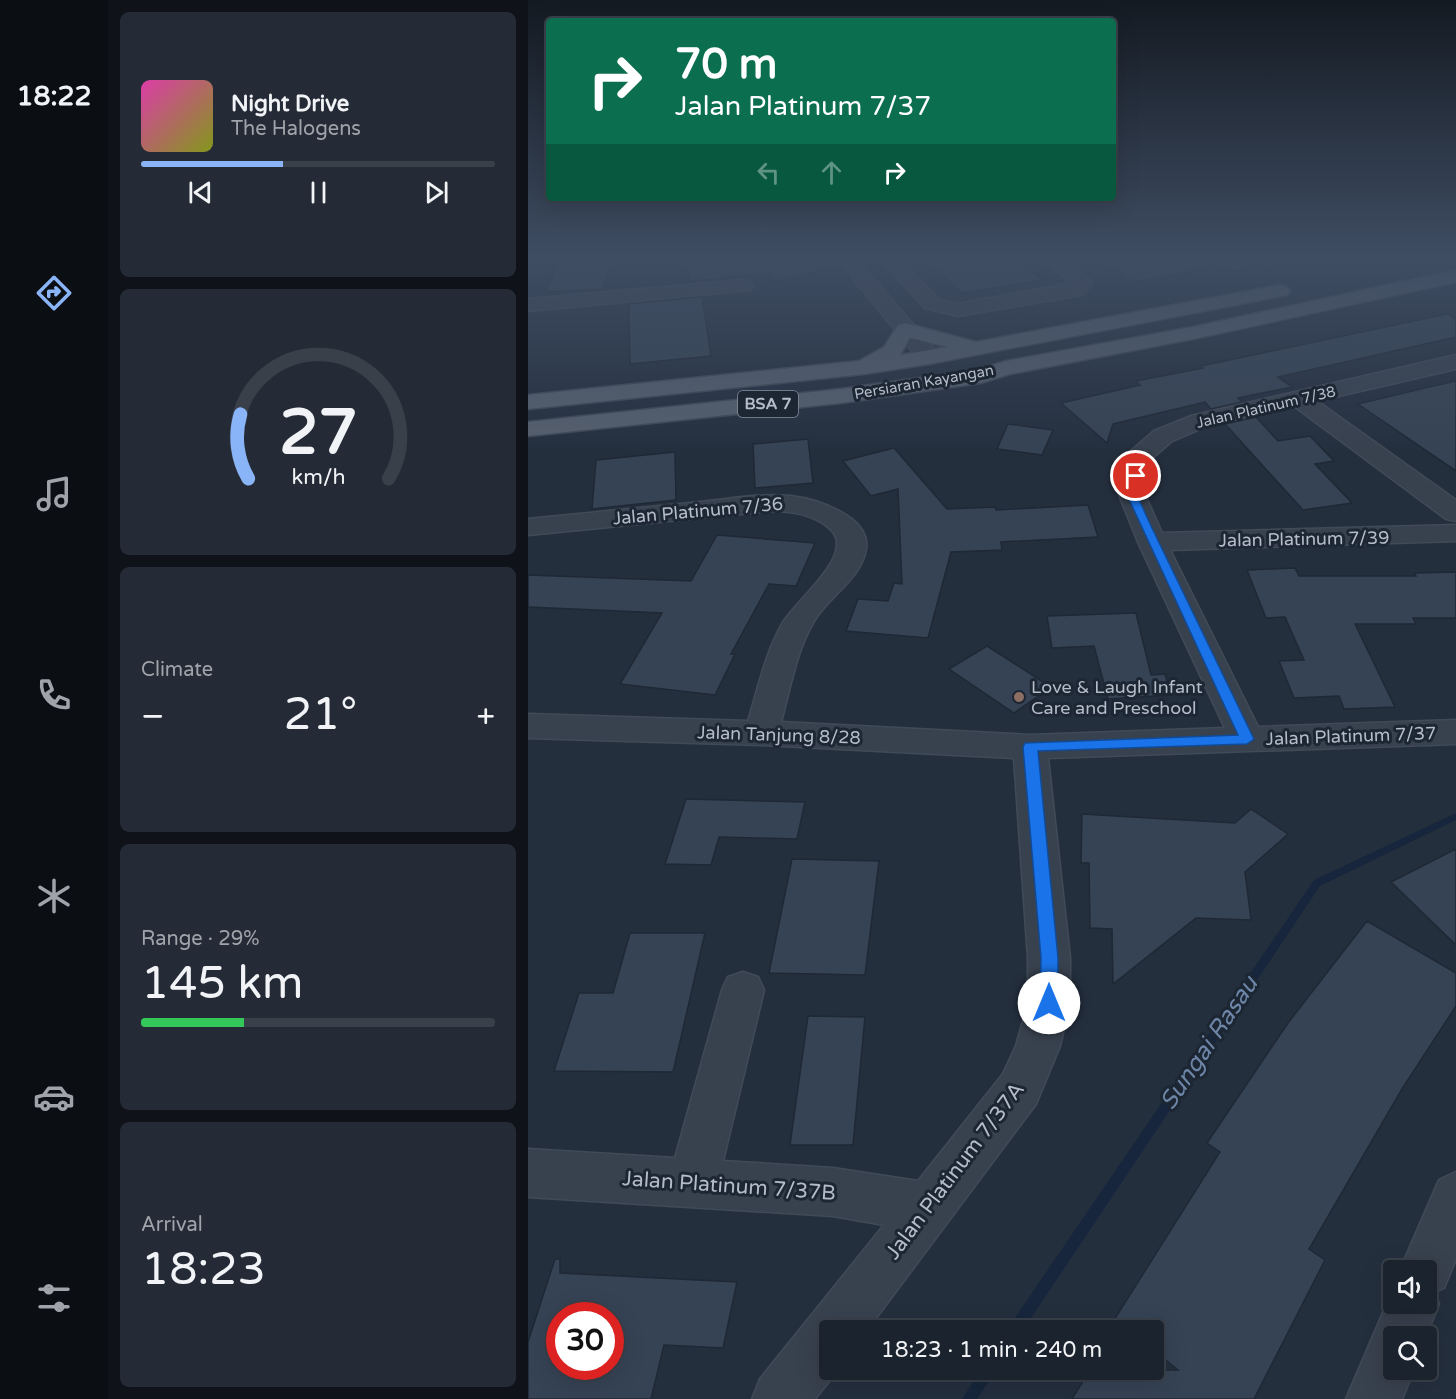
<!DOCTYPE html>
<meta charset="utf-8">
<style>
:root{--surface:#1b232e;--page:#242b36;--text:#f1f3f6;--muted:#a0a4aa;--line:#39404a;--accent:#8ab4f8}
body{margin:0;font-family:"Varela Round",sans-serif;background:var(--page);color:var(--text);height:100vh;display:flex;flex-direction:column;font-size:22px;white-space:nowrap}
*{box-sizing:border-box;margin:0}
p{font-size:20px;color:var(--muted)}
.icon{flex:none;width:33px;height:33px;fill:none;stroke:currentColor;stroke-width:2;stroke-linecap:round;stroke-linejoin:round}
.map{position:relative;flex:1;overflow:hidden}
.sheet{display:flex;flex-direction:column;gap:12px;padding:12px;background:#0f1319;width:420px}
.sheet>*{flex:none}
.banner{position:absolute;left:18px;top:18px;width:570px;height:183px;border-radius:6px;box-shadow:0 6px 24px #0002,0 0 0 2px var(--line);background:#0b6e4f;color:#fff;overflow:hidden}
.controls{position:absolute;left:855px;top:1260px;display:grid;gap:12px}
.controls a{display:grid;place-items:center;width:54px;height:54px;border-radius:6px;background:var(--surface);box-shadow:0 6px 24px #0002,0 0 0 2px var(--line);font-size:30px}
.speed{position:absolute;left:18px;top:1302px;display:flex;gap:12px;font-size:30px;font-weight:700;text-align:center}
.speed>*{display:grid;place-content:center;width:78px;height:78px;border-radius:50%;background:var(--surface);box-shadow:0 6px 24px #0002,0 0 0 2px var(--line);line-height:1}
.speed .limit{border:9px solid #d22;background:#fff;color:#111}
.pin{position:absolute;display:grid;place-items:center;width:51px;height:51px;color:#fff;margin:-26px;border:3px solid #fff;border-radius:50%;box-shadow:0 2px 6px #0007}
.me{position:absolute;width:66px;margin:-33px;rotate:0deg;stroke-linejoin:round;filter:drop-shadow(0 0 4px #0008)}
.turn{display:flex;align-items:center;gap:21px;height:126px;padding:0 30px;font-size:27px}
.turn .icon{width:78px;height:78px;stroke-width:2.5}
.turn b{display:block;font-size:42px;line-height:51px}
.lanes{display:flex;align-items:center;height:57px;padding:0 30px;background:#0003;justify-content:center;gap:30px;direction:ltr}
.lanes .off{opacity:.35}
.big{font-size:45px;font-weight:600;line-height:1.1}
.sheet .tile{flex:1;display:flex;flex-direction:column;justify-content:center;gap:9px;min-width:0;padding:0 21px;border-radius:9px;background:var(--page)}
.sheet .dial{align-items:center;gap:0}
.dial svg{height:156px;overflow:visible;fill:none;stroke:var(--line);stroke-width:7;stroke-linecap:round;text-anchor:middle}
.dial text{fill:var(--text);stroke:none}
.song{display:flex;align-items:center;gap:18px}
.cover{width:72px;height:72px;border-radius:9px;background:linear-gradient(135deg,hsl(320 70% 55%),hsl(70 70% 35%))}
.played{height:6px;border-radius:3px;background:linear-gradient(90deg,var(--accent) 40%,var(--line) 40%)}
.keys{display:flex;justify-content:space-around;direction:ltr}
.heat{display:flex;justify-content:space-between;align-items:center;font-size:33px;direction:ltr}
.charge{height:9px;border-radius:4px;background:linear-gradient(90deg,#34c759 29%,var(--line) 0)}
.trip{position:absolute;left:291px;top:1320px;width:345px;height:60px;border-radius:6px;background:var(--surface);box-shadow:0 6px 24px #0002,0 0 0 2px var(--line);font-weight:600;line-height:60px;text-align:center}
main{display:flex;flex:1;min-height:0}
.tab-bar{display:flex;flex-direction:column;width:108px;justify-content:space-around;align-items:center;background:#0b0e12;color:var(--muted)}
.tab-bar .icon{width:42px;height:42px}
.tab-bar .current{color:var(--accent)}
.tab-bar b{font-size:27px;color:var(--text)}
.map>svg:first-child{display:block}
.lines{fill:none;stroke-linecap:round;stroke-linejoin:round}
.stream{fill:#17263c;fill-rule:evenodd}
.building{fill:#364354;stroke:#1f2835;stroke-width:1.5;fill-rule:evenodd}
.minor-casing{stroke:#414a57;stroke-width:3}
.major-casing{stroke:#414a57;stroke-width:3}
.minor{fill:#38414e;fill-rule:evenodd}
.major{fill:#56606e;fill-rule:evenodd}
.route{fill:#1a73e8;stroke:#114b97;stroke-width:1.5}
.education-dot{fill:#8d6e63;stroke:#1d2633;stroke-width:2}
.labels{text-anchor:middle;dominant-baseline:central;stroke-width:6;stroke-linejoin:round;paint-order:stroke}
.far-street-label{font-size:15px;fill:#b4bcc9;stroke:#1d2633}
.shield{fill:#1d2633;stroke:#878f9c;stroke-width:1.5}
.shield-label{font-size:16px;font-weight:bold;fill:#b4bcc9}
.street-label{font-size:18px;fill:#b4bcc9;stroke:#1d2633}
.poi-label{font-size:18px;fill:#b4bcc9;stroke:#1d2633;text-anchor:start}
.near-street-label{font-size:21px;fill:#b4bcc9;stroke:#1d2633}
.near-water-label{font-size:24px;font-style:italic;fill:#6d86a8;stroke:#1d2633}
</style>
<main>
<nav class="tab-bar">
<b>18:22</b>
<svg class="icon current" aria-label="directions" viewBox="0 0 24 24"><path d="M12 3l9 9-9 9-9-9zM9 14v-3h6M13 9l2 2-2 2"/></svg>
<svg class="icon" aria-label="music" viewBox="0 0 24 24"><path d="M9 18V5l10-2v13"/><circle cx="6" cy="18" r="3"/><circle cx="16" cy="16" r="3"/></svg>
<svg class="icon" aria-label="phone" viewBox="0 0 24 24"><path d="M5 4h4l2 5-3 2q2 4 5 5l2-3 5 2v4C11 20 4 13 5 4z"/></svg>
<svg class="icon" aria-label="climate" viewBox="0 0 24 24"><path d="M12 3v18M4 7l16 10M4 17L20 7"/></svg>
<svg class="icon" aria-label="car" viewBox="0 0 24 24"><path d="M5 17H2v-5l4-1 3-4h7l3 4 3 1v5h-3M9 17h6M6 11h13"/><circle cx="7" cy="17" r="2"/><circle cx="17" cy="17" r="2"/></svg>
<svg class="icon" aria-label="filters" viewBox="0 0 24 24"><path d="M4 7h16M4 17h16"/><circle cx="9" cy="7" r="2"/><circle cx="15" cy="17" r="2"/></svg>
</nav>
<section class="sheet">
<div class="tile">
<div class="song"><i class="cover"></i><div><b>Night Drive</b><p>The Halogens</p></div></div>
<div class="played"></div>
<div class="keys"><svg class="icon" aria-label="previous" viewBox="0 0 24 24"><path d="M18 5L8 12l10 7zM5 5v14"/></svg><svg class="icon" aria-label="pause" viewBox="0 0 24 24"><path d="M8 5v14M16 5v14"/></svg><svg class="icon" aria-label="next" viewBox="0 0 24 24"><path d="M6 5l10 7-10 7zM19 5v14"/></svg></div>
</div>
<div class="tile dial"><svg viewBox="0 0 100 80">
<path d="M14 69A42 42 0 1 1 86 69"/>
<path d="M14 69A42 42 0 0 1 10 36" stroke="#8ab4f8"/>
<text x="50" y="56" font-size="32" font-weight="700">27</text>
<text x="50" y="72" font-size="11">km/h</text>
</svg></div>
<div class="tile"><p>Climate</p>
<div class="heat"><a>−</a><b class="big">21°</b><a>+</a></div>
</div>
<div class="tile"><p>Range · 29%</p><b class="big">145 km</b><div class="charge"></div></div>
<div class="tile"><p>Arrival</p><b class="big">18:23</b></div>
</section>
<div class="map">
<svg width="928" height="1399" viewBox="0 0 928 1399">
<rect width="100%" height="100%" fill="#242f3e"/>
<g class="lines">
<path class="stream" d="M928 813V820L792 886 495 1330H481L482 1325 786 880Z
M453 1370H468L449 1399H434Z"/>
</g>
<path class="building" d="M32 256H84L75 289 18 292Z
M155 256H305L312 266 248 281 239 273 163 281Z
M394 256H485L514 280 434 293Z
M570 256H680L681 268 605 282Z
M174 297 183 356 102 364 101 304Z
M919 314 928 319V337L750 377 764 387 710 398 714 402 683 409 677 402 585 424 579 443 533 403 612 385 608 381 675 368 673 366Z
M928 381V471L830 404 901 387Z
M728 417 750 441 782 436 806 461 787 464 824 503 775 510 697 424Z
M480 424 525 430 514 455 469 449Z
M280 439 285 483 227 488 225 444Z
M366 448 419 509 467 507 468 510 560 505 570 537 473 542 474 550 423 552 400 638 318 631 330 599 360 601 366 583 374 584 370 489 343 496 315 461Z
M147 452 148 500 64 509 68 460Z
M189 535 287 543 268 586 241 584 203 654H207L187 695 92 684 134 613 0 607V575L163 581Z
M767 568 771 576H888L886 573 928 572V618H885L888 624H827L867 707 816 709 811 696 766 698 751 661 776 660 757 617 738 618 719 570Z
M608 613 623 675 637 674 643 695 580 699 566 646 524 648 519 616Z
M459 646 523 687 486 713 421 669Z
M158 799 277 802 269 839 191 837 183 865 137 864Z
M723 809 760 834 717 872 723 920 668 918 585 984 584 929 562 928 561 863H553L554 814 707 823Z
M928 849V945L863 882Z
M264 859 351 861 337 975 241 973Z
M839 921 928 973V1006L874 1089 781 1249 797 1260 726 1399H544L562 1370H650L626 1351V1330H600L586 1320 692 1152 679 1143 760 1023Z
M102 933H177L145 1072 26 1071 51 993H85Z
M280 1016 337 1017 325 1145H262Z
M27 1259H32V1273L209 1282 195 1348 136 1345 123 1399H0V1342ZM32 1316H82V1366H32Z"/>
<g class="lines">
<g class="minor-casing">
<path id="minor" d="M307 256H326L409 352 412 357 409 362 401 364 393 362Z
M349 256H368L411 300 430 304 543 283 511 256H532L565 283 555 294 548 296 430 316 397 308Z
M686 256H708L715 263 713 267C702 270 692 265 686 256Z
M215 280 222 282 225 286 222 290 0 311V299Z
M928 355V369L789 401 928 500V521L918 519 766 406 679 426 644 441 623 459 617 495 634 533 928 525V541L642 550 730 727 928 720V744L520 758 542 958V1003L532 1046 508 1104 339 1330H302V1370H310L287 1399H224L232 1379 356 1225 305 1216 0 1197V1149L147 1158 194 990 200 977 215 972 230 977 236 990 195 1161 305 1168 390 1181 475 1074 488 1046 500 1003V958L486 758 233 745 0 738V714L220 721C230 689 237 654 254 624 266 601 333 552 300 527 283 514 264 511 243 511L0 535V519C57 513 115 508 172 502 202 499 233 493 263 496 288 499 343 516 338 549 333 580 299 597 285 623 268 652 262 690 253 722L502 735 697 728 610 542 591 495 598 457 602 452 626 431 663 416Z
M928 1172V1259L916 1288 907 1292 911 1304 898 1336H866V1370H886L874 1399H818L866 1287V1304H898V1270H872L911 1180Z"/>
</g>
<g class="major-casing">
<path id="major" d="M928 270V282L665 339 482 374 452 383 313 403 0 436V422L313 389 449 370 478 361 665 327Z
M752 285 759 287 762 291 759 295 401 364 336 374 0 409V395L331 361 356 347 370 325 377 323 448 342ZM382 338 420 347 372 355Z"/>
</g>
<use href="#minor" class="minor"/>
<use href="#major" class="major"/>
</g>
<linearGradient id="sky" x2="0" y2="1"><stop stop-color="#141a22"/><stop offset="0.57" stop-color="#3f4d63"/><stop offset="1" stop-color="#3f4d63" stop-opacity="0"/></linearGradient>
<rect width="928" height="452" fill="url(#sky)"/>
<path class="route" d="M608 473 613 476 609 495 623 526 726 739 719 744 510 751 530 958V1003L527 1008 521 1011 515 1008 512 1003 513 958 495 747 497 743 710 735 599 495 602 476Z"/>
<circle class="education-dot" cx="491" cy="697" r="6"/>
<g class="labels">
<g class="far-street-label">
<text transform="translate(396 382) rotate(-10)">Persiaran Kayangan</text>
<text transform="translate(738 407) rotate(-13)">Jalan Platinum 7/38</text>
</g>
<rect class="shield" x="210" y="391" width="60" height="26" rx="4.5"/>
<g class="shield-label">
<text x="240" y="404">BSA 7</text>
</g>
<g class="street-label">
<text transform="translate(170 511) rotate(-5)">Jalan Platinum 7/36</text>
<text transform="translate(776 539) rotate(-1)">Jalan Platinum 7/39</text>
<text transform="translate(251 735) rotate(2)">Jalan Tanjung 8/28</text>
<text transform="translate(823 736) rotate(-2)">Jalan Platinum 7/37</text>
</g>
<g class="poi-label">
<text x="503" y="687">Love &amp; Laugh Infant<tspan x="503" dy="21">Care and Preschool</tspan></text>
</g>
<g class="near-street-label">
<text transform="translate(427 1171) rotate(-53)">Jalan Platinum 7/37A</text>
<text transform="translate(201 1186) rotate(4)">Jalan Platinum 7/37B</text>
</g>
<g class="near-water-label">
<text transform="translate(681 1043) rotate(-56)">Sungai Rasau</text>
</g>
</g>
</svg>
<div class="controls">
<a><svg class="icon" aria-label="sound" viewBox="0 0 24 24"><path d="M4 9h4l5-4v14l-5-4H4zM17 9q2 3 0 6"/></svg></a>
<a><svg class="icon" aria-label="search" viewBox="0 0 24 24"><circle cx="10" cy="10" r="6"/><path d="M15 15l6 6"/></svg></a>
</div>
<div class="speed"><div class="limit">30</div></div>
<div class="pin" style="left:608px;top:476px;background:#d93025"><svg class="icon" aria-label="arrive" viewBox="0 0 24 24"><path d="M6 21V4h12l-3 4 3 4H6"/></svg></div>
<svg class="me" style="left:521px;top:1003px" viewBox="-20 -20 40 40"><circle r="19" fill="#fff"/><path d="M0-13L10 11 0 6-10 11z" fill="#1a73e8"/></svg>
<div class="trip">18:23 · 1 min · 240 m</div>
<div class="banner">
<div class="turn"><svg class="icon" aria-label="right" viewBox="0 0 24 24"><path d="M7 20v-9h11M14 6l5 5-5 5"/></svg><div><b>70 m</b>Jalan Platinum 7/37</div></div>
<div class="lanes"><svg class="icon off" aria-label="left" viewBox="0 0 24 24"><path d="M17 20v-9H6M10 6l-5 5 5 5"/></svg><svg class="icon off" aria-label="ahead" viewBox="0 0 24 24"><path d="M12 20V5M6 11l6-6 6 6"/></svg><svg class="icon" aria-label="right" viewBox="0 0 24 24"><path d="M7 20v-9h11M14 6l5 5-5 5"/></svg></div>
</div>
</div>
</main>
